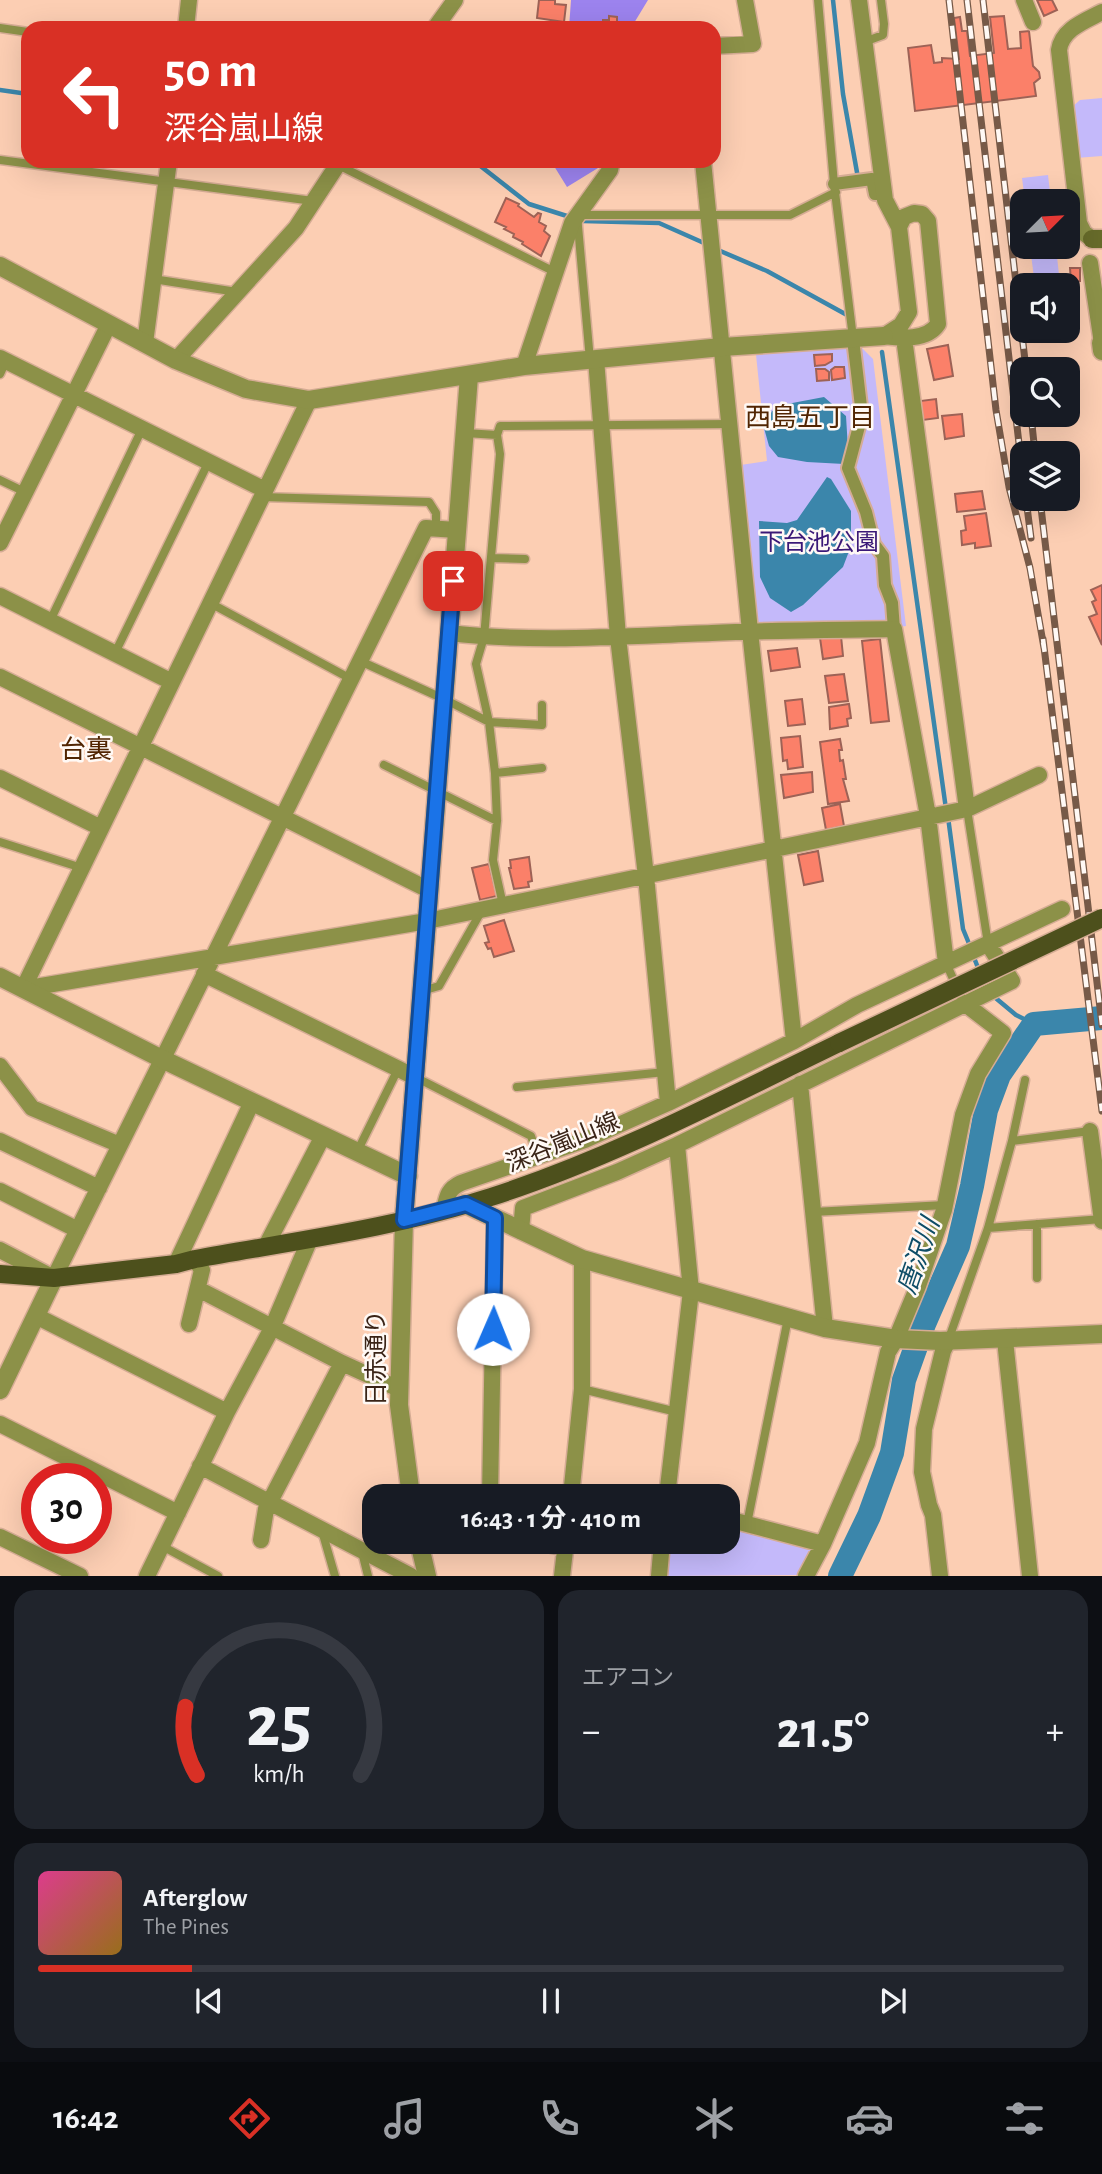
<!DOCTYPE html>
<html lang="ja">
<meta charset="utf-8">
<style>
:root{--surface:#171b24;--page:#20242c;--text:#f1f3f6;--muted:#9ea1a6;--line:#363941;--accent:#d93025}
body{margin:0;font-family:"Alegreya Sans","Noto Sans JP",sans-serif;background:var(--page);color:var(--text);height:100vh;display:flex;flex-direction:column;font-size:26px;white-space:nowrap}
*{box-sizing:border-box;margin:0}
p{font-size:23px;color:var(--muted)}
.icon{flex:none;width:38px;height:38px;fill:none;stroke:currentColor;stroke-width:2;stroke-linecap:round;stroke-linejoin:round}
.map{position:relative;height:1576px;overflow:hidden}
.details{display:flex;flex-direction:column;gap:14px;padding:14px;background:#0d0f14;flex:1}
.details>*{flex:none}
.banner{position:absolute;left:21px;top:21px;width:700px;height:147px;border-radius:21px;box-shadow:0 7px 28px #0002;background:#d93025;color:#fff;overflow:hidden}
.needle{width:46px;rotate:66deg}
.buttons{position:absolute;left:1010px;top:189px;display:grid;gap:14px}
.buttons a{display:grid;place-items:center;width:70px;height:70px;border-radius:14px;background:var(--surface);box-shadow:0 7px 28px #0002;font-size:35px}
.speed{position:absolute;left:21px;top:1463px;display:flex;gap:14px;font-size:35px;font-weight:700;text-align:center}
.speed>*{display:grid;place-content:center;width:91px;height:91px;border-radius:50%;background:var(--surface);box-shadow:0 7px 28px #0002;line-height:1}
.speed .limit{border:10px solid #d22;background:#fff;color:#111}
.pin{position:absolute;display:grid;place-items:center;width:60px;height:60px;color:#fff;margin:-30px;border-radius:14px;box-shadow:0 4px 10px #0006}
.me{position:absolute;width:77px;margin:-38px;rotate:1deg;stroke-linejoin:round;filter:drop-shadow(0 0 5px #0008)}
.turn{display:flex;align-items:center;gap:24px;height:147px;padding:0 28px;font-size:32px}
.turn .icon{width:91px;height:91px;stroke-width:2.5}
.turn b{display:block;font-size:49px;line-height:60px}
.big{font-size:52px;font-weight:700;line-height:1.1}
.details .tile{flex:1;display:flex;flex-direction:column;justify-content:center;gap:10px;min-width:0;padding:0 24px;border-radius:21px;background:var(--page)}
.details .dial{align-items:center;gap:0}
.dial svg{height:182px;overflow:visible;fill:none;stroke:var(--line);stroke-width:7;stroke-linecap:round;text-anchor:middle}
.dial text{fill:var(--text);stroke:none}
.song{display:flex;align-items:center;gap:21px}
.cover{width:84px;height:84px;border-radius:10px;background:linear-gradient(135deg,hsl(330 70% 55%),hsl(40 70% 35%))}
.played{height:7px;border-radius:4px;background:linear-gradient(90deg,var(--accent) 15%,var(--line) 15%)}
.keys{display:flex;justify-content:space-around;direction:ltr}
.heat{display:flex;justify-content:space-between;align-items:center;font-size:38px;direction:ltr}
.details .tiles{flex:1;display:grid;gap:14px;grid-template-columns:1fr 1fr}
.tile:last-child{grid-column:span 2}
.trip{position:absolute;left:362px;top:1484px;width:378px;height:70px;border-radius:21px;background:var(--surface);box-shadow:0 7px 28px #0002;font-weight:700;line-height:70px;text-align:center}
.dock{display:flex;height:112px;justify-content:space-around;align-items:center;background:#090b0e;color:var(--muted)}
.dock .icon{width:49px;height:49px}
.dock .selected{color:var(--accent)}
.dock b{font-size:32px;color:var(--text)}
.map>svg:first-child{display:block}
.green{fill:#c4b9fa}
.forest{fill:#9c83ee}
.water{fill:#3b86ab}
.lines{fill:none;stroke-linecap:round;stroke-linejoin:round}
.stream{stroke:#3b86ab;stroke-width:4.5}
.river{stroke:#3b86ab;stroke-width:24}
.building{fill:#fb8069;stroke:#9d6256;stroke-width:2}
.service-casing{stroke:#d5ac94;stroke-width:11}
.pedestrian-casing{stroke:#d5ac94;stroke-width:16}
.minor-casing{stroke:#d5ac94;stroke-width:19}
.tertiary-casing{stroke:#d5ac94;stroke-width:21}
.secondary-casing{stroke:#d5ac94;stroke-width:21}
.primary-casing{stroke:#d5ac94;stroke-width:21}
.service{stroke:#8c9148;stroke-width:8}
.pedestrian{stroke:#8c9148;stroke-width:12}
.minor{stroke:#8c9148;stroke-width:16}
.tertiary{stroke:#8c9148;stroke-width:18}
.secondary{stroke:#676b2a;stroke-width:18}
.primary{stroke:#4d501c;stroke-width:18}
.rail-casing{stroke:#775a48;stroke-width:7}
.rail{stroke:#fff9f5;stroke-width:4.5;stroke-dasharray:13;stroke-linecap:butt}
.primary-bridge-casing{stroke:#d5ac94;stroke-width:21;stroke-linecap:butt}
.primary-bridge{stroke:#4d501c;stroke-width:18}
.route-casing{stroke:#114b97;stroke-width:18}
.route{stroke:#1a73e8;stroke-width:12}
.labels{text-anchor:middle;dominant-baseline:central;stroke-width:5;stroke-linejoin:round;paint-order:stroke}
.park-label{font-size:24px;fill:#3a1877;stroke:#fff9f5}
.street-label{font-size:24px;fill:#3a2417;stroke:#fff9f5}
.neighbourhood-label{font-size:26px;fill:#512502;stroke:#fff9f5}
.water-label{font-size:26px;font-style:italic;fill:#0f4d67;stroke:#fff9f5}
</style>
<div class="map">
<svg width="1102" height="1576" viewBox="0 0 1102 1576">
<rect width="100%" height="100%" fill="#fcceb3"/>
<path class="green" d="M1102 98V156L1076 158 1071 108 1080 100Z
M1048 175 1051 201H1025L1022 178Z
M1030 247H1056L1059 275 1049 277V285H1035Z
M853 339 873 359 906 626 888 629 750 631 734 466 767 461 755 345Z
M728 1523 815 1546 800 1575 664 1576 668 1542H728Z"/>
<path class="forest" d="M571 0H648L631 28H569Z
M555 161H599L598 168 567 187 554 166Z"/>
<path class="water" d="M824 397 846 416 848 449 844 464 807 462 778 457 769 446 764 428 772 411 787 404Z
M827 477 831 479 851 511V546L843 567 803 605 791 612 770 598 760 577 759 521 787 523 797 520Z"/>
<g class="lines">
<path class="stream" d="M833 0 843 94 858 178
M0 90 28 94
M474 161 529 204 570 217
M583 221 659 223 704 243
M718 250 767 271 847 315
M882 352 946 809
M948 817 963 929 970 946
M973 955 980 973
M992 995 1016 1015 1034 1024"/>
<path class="river" d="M840 1576 869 1516 892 1453 904 1380 924 1324 958 1246 972 1186 986 1110 999 1075 1034 1024 1102 1018"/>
</g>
<path class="building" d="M539 0H555V4L566 5 564 22 537 18Z
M1037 0H1052L1057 10 1044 16Z
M609 16 617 17V28H603V20H609Z
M1004 16 1008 49 1021 48 1020 32 1029 31 1033 66 1039 72 1040 78 1034 83 1036 96 915 111 908 48 931 45 934 63 942 62V58L959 59 954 18 960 17 962 31H967L970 56 994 53 990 17Z
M506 198 519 204 518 206 534 217 538 213 541 214 539 222 546 226 544 231 550 236 541 256 522 244 523 242 513 237 514 234 504 229 506 227 495 222Z
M1070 268H1080V281L1071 282Z
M948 345 953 376 934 380 927 349Z
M832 354V361L825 365 815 366 814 355Z
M835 367H844L845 378 832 380 831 370Z
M816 369H825L829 372V380L817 381Z
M936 399 938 418 923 420 920 401Z
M962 414 964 436 945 439 942 416Z
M982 491 985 509 957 512 955 494Z
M986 513 991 546 975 548V543L962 545 961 531 966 530 964 516Z
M1102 585V645L1089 617 1097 614 1092 602 1096 600 1091 590Z
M841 636 843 656 823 659 820 638Z
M880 639 889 721 871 723 862 641Z
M797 648 800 667 771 671 768 651Z
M844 674 848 701 829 703 825 676Z
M802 699 805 724 788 726 785 701Z
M849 704 851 718 847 719 848 726 830 729 829 707Z
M800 736 803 767 788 769 787 760 783 761 781 738Z
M840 739 842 750H839L840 761 843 760 846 779H843L849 801 828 804 820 742Z
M812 772 813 792 784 798 781 775Z
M840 804 844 826 826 830 822 808Z
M818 851 823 881 804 885 798 855Z
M529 857 532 881 528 882 529 887 514 889 509 868H511L510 860Z
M489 864 497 896 480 900 472 868Z
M504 920 514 951 494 957 491 948 488 949 485 943 489 942 484 926Z"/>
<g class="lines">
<g class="service-casing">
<path id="service" d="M818 0 834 184 853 338
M0 28 28 32
M864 42 883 35 884 24 881 0
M0 160 313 201
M338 165 555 272
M153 279 237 292
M590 360 577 215H790L836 192
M0 374 6 361
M465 433 497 435 500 454 484 637 476 664 489 722 495 773 497 821 493 860 503 905
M497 435 500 426 730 424
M0 480 25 492
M262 497 429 502 436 513V528
M491 558 525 559
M210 603 351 679
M50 621 142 429
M115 653 208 463
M360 661 444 699 489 722 542 725V705
M384 765 497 821
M495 773 542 768
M967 809 988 944
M0 842 82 868
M946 963 964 1003
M422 991 439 986 482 910
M415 1077 531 1136 538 1157
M517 1087 665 1072
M1012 1141 1090 1131
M357 1152 398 1069
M813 1212 945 1205
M1037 1224V1278
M988 1228 1102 1219
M948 1341 988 1228 1012 1141 1025 1080
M582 1389 677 1412
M747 1524 788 1318
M322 1531 335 1576
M162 1546 218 1576
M362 1552 368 1576"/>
</g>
<g class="pedestrian-casing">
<path id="pedestrian" d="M834 184 872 179 875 194H878L877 182
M853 339 862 415 848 468 866 512 874 544 883 556 885 585 892 603 894 629"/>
</g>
<g class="minor-casing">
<path id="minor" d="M859 0 885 200 899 227
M1024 0 1033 22
M186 28 189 0
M435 28 455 0
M714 46 753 44 745 0
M703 161 750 631 794 1041
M914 213 922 214 928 221 938 324C927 341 901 338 884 336L901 325 909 312 899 227 904 217Z
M1092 239 1084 233 1079 223 1059 50C1062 29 1085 21 1102 12
M1090 263 1102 343
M904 338 967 809
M145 343 169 161
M0 358 265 490
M596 359 618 637 646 876 668 1103
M176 360 296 228 340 161
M524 366 572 223 610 170 612 161
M0 543 109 324
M0 596 172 682
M449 633C536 643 625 636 712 633 773 630 834 630 894 629L928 816 946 963
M0 677 429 890
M0 778 101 828
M204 974 415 1077
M23 989 427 921 967 809 1039 775
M23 989 309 400
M0 1066 32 1108 120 1145
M800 1084 825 1328
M1090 1131 1102 1221
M0 1141 99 1188
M0 1191 78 1230
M444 1210C447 1196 448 1189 461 1183L585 1140 668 1103 794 1041 857 1005 1062 909
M521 1231 523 1208 617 1172 677 1145 1012 981 988 944
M266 1246 323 1136
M0 1250 54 1278 426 528 457 530
M176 1264 252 1102
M198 1289 342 1363 399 1389
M36 1316 227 1412
M189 1324 202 1270 195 1259
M1005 1340 1030 1576
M0 1424 178 1513
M200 1466 411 1576
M490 1496 495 1218
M571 1496 582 1389V1259
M667 1496 691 1291 677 1145
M728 1519 823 1544
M0 1537 80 1576
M261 1540 266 1509 342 1363
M538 1542 566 1548
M147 1576 227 1412 272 1328 310 1239
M562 1576 566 1542
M659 1576 662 1542
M806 1576 823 1544 867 1443 888 1352 896 1339 918 1286 944 1210 963 1115 978 1074 1003 1033 964 1003
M940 1576 933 1515 929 1505 922 1472 924 1429 943 1351 948 1341"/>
</g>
<g class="tertiary-casing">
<path id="tertiary" d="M0 266 176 360 246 389 309 400 524 366 722 347 884 336
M1101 343 1102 351
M0 977 162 1059 408 1176
M465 1204 582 1259 825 1328 896 1339 940 1341 1102 1334
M0 1390 54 1278
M411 1496 399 1405 404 1220 469 376
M419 1542 427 1576"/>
</g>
<g class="secondary-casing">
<path id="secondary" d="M1092 239H1102"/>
</g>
<g class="primary-casing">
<path id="primary" d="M0 1274 54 1278 176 1264 195 1259C294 1241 395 1228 491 1197 612 1158 725 1098 839 1043"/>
</g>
<use href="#service" class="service"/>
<use href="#pedestrian" class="pedestrian"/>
<use href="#minor" class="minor"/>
<use href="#tertiary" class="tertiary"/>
<use href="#secondary" class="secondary"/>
<use href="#primary" class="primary"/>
<g class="rail-casing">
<path id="rail" d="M949 0 996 410 1009 487 1030 568 1044 648
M967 0 1022 469
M983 0 1026 369
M1031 415 1035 453
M1026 499 1031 538
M1040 499 1102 1025
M1043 639 1102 1111"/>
</g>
<use href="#rail" class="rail"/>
<g class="primary-bridge-casing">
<path id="primary-bridge" d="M839 1043 1102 918"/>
</g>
<use href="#primary-bridge" class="primary-bridge"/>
</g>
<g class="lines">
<g class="route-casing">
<path id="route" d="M453 581 404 1220 466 1204 495 1218 493 1329"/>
</g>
<use href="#route" class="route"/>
</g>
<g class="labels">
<g class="park-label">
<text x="819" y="543">下台池公園</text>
</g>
<g class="street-label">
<text transform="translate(563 1143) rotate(-22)">深谷嵐山線</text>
<text transform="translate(377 1358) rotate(-90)">日赤通り</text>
</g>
<g class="neighbourhood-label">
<text x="810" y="418">西島五丁目</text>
<text x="86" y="750">台裏</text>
</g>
<g class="water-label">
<text transform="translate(919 1256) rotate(-71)">唐沢川</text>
</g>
</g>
</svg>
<div class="buttons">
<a><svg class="needle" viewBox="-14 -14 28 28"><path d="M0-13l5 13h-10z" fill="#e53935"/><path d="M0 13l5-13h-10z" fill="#9ea1a6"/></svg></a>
<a><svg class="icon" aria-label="sound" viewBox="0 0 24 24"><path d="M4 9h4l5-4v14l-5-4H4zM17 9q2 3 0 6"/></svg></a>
<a><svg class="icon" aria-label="search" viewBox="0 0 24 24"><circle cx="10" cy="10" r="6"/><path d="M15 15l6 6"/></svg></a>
<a><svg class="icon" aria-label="layers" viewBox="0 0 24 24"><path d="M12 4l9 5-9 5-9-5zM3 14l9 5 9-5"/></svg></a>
</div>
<div class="speed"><div class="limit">30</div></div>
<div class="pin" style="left:453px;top:581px;background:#d93025"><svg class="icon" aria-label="arrive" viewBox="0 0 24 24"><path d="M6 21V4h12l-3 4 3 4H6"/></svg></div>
<svg class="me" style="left:493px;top:1329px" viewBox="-20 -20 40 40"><circle r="19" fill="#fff"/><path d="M0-13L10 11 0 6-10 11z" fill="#1a73e8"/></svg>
<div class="trip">16:43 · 1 分 · 410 m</div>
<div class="banner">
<div class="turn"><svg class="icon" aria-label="left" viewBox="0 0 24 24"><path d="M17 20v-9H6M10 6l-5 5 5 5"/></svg><div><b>50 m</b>深谷嵐山線</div></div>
</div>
</div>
<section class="details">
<div class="tiles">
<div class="tile dial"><svg viewBox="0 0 100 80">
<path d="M14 69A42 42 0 1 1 86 69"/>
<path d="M14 69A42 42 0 0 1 9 39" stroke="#d93025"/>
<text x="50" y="56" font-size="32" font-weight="700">25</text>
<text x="50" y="72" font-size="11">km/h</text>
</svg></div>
<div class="tile"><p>エアコン</p>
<div class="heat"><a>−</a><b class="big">21.5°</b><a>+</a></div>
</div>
<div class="tile">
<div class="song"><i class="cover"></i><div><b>Afterglow</b><p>The Pines</p></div></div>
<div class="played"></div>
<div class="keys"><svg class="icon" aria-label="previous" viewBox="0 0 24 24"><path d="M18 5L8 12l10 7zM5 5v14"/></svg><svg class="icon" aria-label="pause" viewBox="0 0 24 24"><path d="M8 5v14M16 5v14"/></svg><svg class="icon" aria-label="next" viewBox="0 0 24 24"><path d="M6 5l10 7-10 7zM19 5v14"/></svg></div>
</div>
</div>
</section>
<nav class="dock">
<b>16:42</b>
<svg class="icon selected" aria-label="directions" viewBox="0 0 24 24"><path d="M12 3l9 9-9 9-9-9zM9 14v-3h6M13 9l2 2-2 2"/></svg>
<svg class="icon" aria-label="music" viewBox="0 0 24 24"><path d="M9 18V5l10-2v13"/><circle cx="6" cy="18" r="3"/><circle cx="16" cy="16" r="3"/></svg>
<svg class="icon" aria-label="phone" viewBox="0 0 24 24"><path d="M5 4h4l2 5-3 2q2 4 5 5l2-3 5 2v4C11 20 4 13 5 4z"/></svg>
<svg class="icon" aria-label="climate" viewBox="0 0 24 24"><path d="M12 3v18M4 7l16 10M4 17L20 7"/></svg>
<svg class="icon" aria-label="car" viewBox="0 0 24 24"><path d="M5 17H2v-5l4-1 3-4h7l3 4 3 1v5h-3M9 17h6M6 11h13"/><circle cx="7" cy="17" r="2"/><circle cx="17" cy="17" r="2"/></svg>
<svg class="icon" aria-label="filters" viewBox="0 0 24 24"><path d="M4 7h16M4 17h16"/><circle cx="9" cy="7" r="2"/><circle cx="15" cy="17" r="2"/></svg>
</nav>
